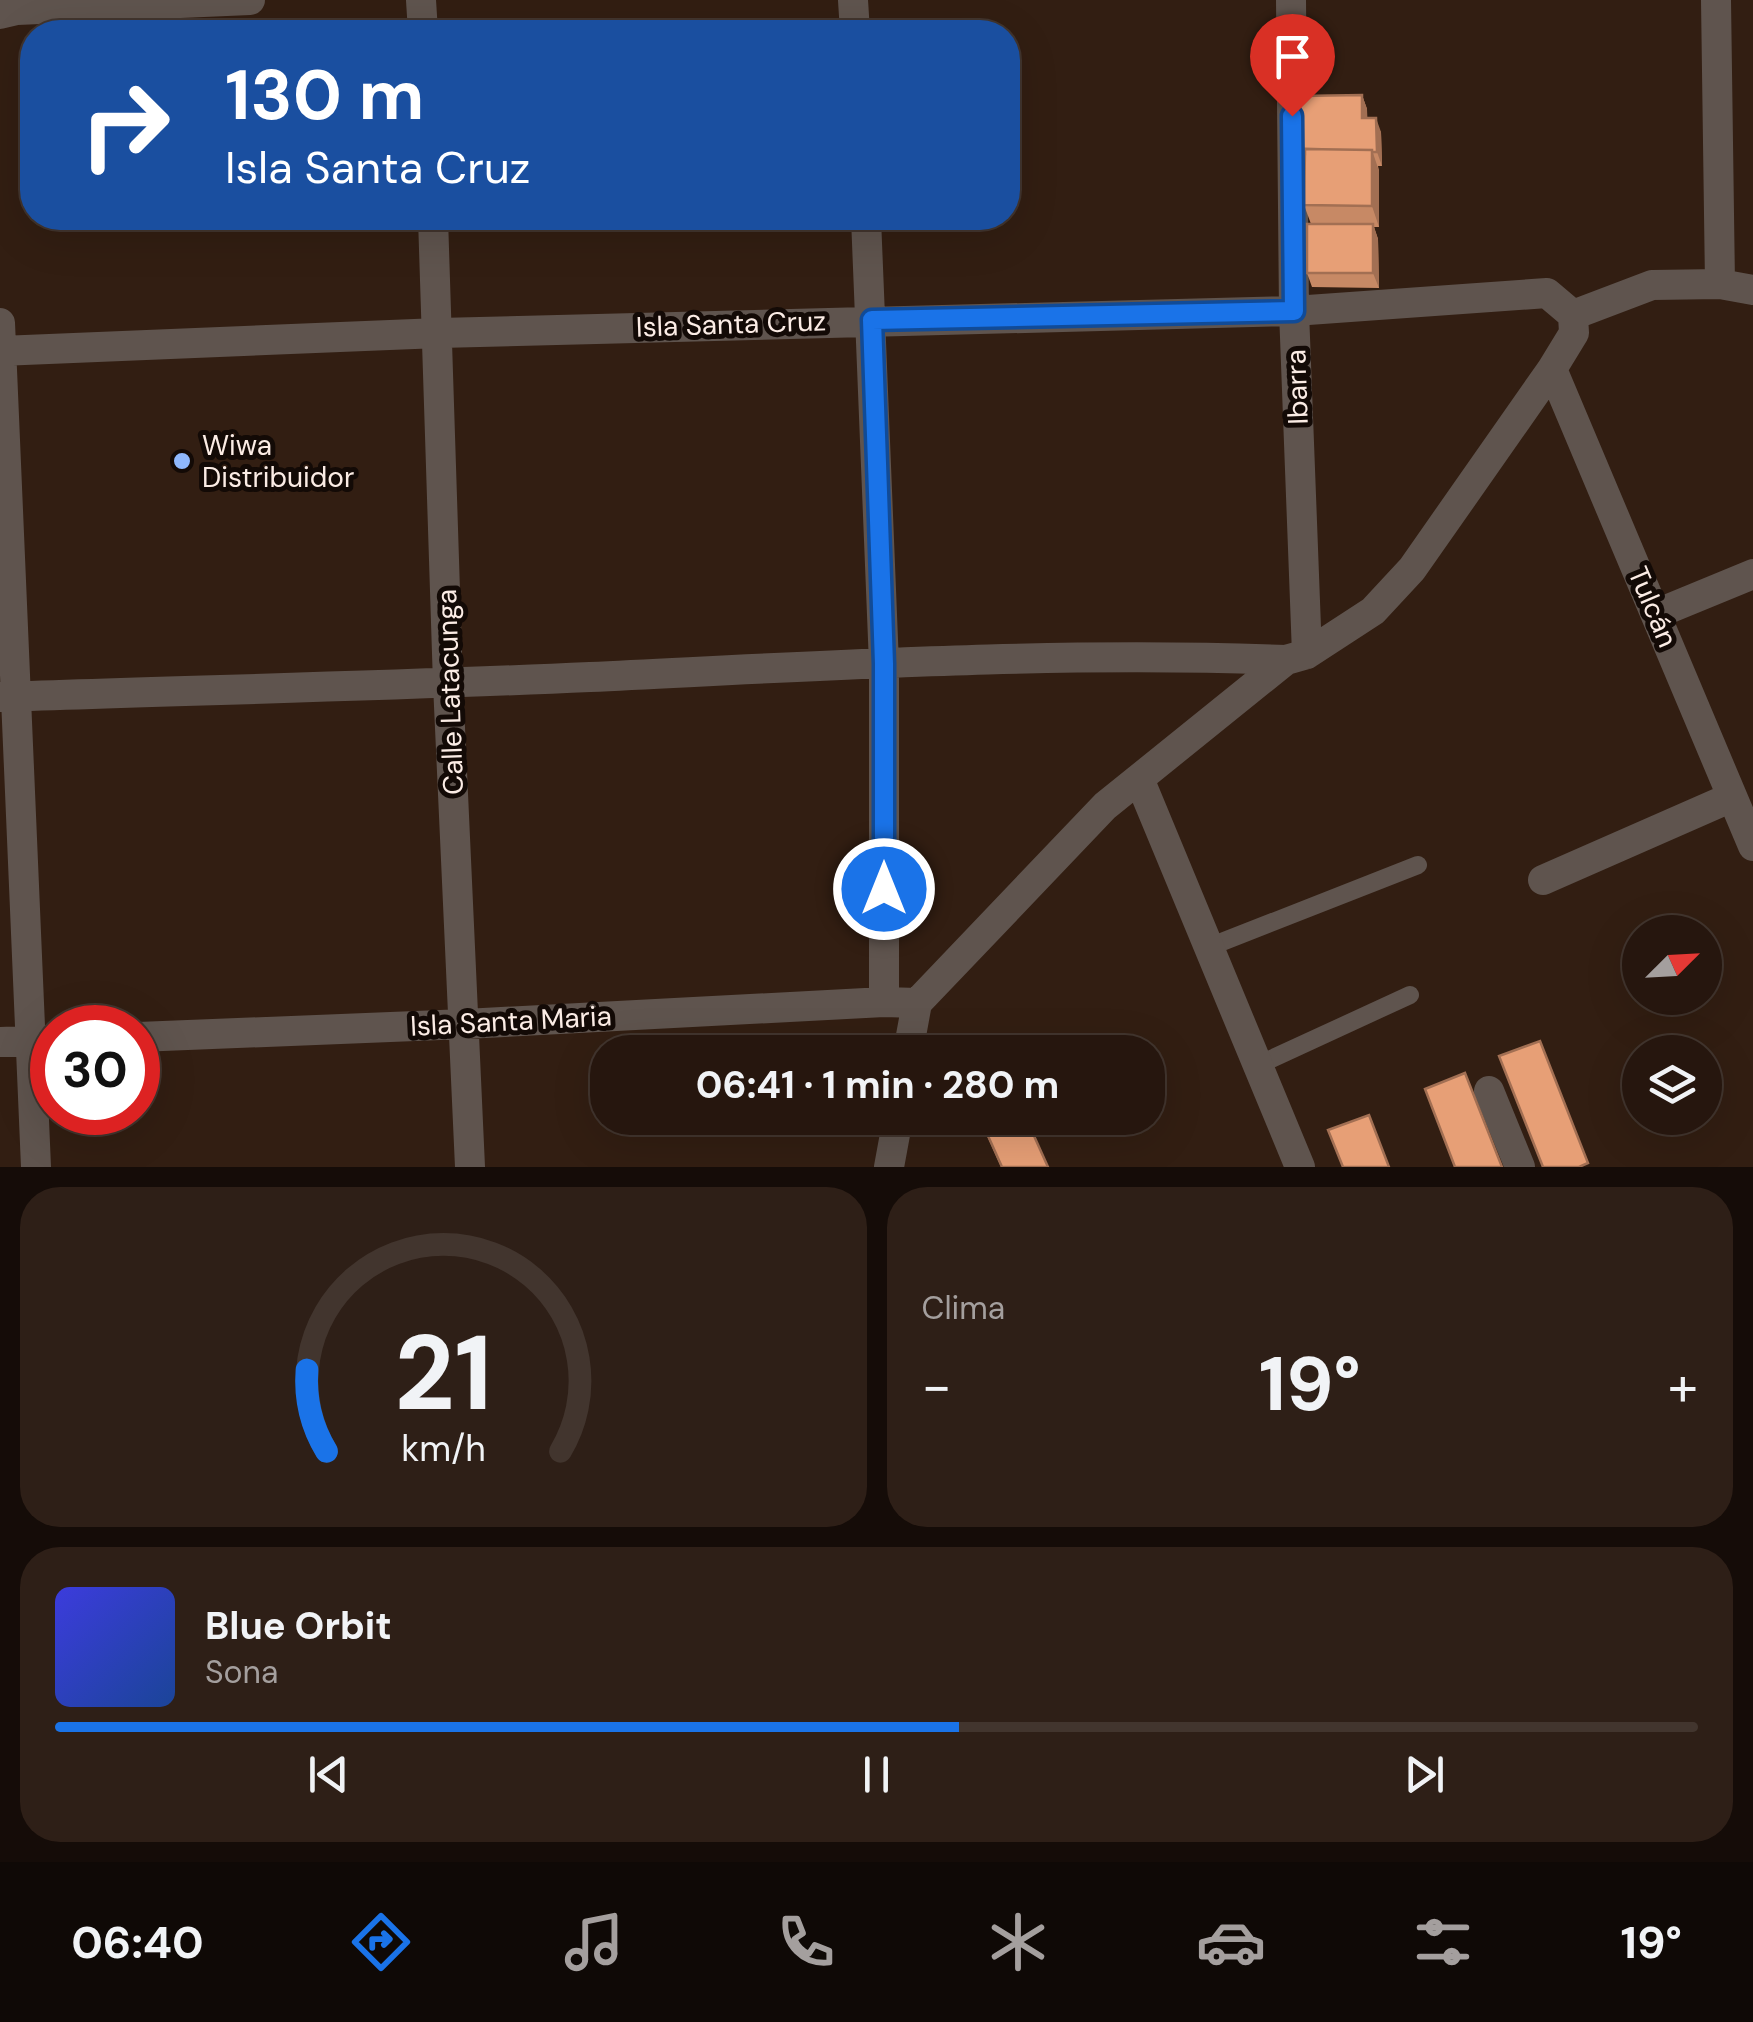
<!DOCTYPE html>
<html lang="es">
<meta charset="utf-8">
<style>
:root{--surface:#26160e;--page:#2e1f17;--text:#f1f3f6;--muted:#a49f9e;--line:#42352e;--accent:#1a73e8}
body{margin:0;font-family:"DM Sans",sans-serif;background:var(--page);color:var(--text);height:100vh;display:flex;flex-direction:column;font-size:38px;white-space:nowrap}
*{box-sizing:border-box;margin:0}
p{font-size:32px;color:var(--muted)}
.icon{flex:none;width:55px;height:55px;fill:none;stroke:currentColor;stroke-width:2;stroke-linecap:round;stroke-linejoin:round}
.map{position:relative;height:1167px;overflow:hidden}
.details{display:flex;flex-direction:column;gap:20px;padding:20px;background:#150c08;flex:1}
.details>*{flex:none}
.guide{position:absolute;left:20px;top:20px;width:1000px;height:210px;border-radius:40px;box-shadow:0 10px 40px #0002,0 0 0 2px var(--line);background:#1a4fa0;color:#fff;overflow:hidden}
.needle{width:65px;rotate:66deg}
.controls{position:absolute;left:1622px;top:915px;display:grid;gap:20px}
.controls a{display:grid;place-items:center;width:100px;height:100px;border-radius:50%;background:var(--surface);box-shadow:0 10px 40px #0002,0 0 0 2px var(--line);font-size:50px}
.speed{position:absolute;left:30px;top:1005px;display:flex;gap:20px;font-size:50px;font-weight:700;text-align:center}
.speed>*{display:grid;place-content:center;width:130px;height:130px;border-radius:50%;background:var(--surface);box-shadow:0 10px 40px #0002,0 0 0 2px var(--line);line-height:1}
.speed .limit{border:15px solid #d22;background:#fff;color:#111}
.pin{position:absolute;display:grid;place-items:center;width:85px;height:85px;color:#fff;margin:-102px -42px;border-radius:50% 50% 50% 0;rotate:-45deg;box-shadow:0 0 10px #0007}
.pin .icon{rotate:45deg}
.me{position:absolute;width:110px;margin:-55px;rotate:0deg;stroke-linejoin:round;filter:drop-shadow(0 0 8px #0008)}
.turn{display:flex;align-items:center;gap:35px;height:210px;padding:0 40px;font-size:45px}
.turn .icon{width:130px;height:130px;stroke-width:2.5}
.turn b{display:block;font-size:70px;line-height:85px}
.big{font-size:75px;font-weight:700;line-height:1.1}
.details .card{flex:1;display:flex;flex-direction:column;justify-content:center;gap:15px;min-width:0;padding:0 35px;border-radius:40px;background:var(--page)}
.details .dial{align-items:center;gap:0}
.dial svg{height:260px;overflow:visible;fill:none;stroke:var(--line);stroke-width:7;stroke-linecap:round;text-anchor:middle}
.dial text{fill:var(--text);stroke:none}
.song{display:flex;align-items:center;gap:30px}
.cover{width:120px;height:120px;border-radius:15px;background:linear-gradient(135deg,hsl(240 70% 55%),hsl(220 70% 35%))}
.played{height:10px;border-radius:5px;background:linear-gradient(90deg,var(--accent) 55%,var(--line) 55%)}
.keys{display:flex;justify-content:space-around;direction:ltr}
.heat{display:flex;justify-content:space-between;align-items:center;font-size:55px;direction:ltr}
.details .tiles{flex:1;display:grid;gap:20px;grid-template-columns:1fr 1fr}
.card:last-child{grid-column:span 2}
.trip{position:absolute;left:590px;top:1035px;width:575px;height:100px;border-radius:40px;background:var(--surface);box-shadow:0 10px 40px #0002,0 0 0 2px var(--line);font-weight:700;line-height:100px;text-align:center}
.tabs{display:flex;height:160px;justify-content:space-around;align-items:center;background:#0f0906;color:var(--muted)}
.tabs .icon{width:70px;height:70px}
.tabs .on{color:var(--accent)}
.tabs b{font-size:45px;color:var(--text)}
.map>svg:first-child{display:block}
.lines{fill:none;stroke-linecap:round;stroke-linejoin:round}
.lane{stroke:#5f544e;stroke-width:18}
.street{stroke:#5f544e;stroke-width:30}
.wall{fill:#c78965}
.shaded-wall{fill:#a26f53}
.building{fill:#e79f76;stroke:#a26f53;stroke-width:2.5}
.route-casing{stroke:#114b97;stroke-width:25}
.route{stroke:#1a73e8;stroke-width:18}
.poi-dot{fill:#8fb8fd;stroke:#130a06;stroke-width:4}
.labels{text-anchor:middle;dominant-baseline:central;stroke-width:10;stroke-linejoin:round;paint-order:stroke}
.street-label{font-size:28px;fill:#fbece5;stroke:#130a06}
.poi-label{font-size:28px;fill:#fbece5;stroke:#130a06;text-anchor:start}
</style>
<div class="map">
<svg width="1753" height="1167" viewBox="0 0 1753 1167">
<rect width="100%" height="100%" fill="#321e12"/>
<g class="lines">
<path class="lane" d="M1209 947 1418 865
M1258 1065 1410 995"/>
<path class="street" d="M421 0 423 32
M853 0 855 32
M1291 0 1294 311 1307 654
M1716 0 1720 284
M0 14 17 10 250 0
M433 218 448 684 470 1167
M866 218 884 664V1002L917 1003
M1573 315 1652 285 1720 284 1753 290
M0 323 36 1167
M0 351 439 333 1294 311 1547 293 1573 315
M1552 369 1753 846
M1656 614 1753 574
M0 697C197 690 394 686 590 677 822 666 1055 651 1286 660
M1140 781 1300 1167
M1543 880 1732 797
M917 1003 1105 806 1286 660 1307 654 1373 611 1412 569 1552 369 1574 333 1573 315
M138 1037 465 1024 884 1002
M0 1042 52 1040
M908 1052 917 1003
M1489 1091 1520 1167
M889 1167 898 1118"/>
</g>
<path class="wall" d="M1362 95 1367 109V118L1381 132 1382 166H1378L1379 171V227H1374L1378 239 1379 288 1312 287 1307 273 1311 224 1304 205 1305 167 1300 154Z
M979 1118H1026L1048 1167H1001Z"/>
<path class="shaded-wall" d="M1362 95 1367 109 1368 132 1362 118Z
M1376 118 1381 132 1382 166 1377 152Z
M1372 150 1379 171V227L1372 206Z
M1373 224 1378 239 1379 288 1373 273Z"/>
<path class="building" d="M1362 95V118H1376L1377 152H1372V150L1305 149V154H1300V96Z
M1305 149 1372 150V206L1304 205Z
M1307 224H1373V273H1307Z
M1540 1041 1588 1163 1579 1167H1543L1499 1056Z
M1465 1073 1502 1167H1455L1425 1089Z
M1369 1115 1389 1167H1343L1328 1130Z
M980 1118H1026L1048 1167H1002Z"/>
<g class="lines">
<g class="route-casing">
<path id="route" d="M884 889V664L872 320 1294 311 1292 116"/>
</g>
<use href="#route" class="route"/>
</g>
<circle class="poi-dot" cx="182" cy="461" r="10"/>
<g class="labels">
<g class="street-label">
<text transform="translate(731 324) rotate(-2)">Isla Santa Cruz</text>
<text transform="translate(1297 387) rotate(-92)">Ibarra</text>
<text transform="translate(1653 607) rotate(67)">Tulcán</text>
<text transform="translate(450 692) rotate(-92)">Calle Latacunga</text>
<text transform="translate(511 1021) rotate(-3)">Isla Santa Maria</text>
</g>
<g class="poi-label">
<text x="202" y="445">Wiwa<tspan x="202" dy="32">Distribuidor</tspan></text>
</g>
</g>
</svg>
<div class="controls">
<a><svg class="needle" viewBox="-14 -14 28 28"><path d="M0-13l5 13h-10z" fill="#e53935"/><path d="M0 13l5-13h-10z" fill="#a49f9e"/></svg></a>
<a><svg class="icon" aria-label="layers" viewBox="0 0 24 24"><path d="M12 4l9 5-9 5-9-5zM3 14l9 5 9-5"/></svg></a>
</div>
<div class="speed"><div class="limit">30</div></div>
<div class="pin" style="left:1292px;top:116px;background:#d93025"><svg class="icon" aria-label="arrive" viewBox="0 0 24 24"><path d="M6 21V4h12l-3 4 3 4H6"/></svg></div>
<svg class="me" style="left:884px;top:889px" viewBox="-20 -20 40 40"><circle r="17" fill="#1a73e8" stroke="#fff" stroke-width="3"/><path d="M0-11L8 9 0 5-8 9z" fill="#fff"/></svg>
<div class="trip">06:41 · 1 min · 280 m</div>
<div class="guide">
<div class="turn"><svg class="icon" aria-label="right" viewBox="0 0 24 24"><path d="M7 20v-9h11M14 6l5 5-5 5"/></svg><div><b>130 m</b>Isla Santa Cruz</div></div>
</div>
</div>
<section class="details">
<div class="tiles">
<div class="card dial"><svg viewBox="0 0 100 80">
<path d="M14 69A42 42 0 1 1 86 69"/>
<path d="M14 69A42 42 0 0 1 8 44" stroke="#1a73e8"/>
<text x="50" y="56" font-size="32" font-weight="700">21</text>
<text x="50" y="72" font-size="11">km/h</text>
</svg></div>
<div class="card"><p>Clima</p>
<div class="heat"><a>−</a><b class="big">19°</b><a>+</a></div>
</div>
<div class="card">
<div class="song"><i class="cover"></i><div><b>Blue Orbit</b><p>Sona</p></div></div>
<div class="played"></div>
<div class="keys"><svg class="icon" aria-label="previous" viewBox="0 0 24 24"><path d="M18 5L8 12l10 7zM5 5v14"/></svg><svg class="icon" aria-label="pause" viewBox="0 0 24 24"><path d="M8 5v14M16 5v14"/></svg><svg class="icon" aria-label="next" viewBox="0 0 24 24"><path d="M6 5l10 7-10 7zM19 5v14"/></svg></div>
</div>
</div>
</section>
<nav class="tabs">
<b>06:40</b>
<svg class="icon on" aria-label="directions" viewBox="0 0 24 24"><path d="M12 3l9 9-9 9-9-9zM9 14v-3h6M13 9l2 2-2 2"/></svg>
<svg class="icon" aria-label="music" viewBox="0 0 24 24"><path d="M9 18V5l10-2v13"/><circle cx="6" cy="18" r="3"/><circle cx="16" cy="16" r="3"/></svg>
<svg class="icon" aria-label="phone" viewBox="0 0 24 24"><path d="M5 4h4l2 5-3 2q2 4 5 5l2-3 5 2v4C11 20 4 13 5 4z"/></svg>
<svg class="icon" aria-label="climate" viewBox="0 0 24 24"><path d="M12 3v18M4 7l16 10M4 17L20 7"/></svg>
<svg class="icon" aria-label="car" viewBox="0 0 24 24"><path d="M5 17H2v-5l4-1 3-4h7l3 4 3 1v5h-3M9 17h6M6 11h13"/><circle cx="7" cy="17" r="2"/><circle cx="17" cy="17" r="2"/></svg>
<svg class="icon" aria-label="filters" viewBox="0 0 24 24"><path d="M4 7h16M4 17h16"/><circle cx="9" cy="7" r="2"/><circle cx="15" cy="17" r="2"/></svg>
<b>19°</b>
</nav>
